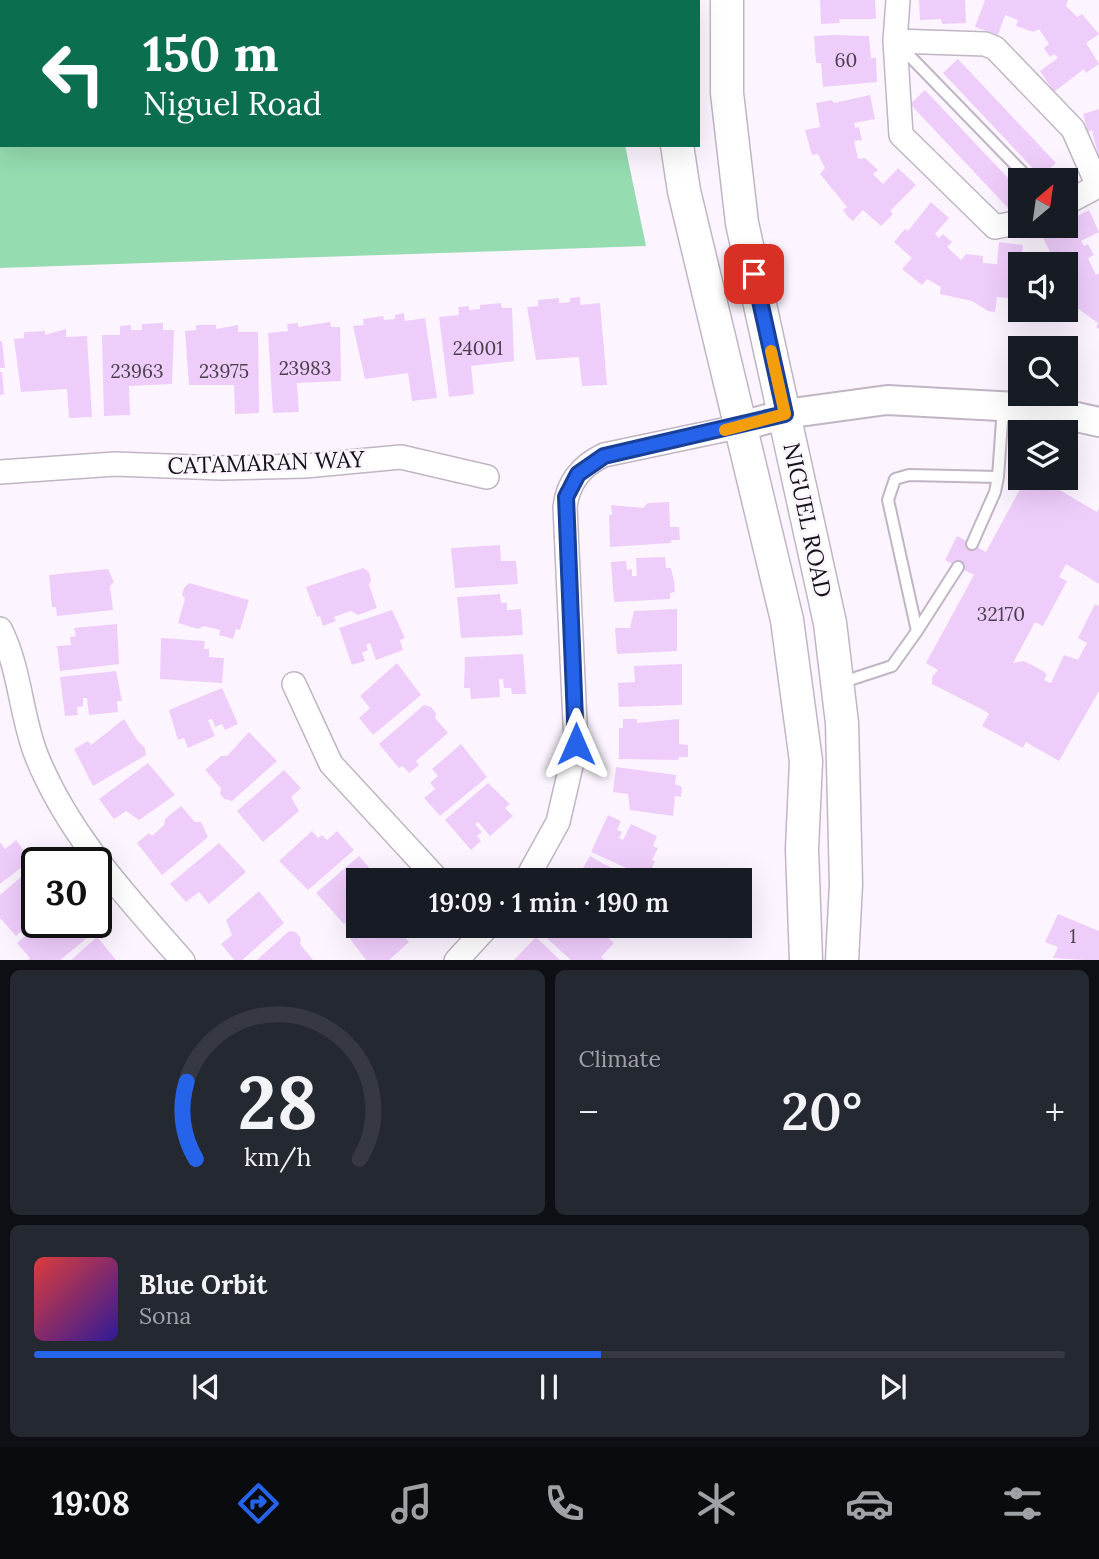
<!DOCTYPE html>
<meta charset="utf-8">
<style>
:root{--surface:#171b24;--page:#242831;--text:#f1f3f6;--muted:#9ea1a6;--line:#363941;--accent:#2563eb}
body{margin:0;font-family:Lora,serif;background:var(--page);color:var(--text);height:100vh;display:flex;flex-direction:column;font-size:26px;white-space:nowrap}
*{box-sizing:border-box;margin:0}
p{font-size:23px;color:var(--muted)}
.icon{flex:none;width:38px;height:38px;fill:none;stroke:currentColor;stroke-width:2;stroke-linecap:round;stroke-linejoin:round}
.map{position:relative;height:960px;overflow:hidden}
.details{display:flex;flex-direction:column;gap:10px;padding:10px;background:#0d0f14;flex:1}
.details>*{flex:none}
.guide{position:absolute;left:0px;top:0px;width:700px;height:147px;box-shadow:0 7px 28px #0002;background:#0b6e4f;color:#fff;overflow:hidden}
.needle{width:46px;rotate:29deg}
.buttons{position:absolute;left:1008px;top:168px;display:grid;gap:14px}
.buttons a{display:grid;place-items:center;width:70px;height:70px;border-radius:0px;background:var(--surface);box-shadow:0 7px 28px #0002;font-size:35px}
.speed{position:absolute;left:21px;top:847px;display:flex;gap:14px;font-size:35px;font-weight:700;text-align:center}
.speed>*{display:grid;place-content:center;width:91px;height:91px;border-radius:50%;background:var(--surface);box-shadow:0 7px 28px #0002;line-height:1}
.speed .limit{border:4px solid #111;border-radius:10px;background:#fff;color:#111}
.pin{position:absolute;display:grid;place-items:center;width:60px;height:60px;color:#fff;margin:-30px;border-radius:14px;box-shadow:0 4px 10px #0006}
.me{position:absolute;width:77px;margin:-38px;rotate:0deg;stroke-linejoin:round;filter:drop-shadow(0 0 5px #0008)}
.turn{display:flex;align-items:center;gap:24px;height:147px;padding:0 28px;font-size:32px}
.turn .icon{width:91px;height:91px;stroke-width:2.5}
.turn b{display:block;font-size:49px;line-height:60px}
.big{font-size:52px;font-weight:600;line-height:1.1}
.details .card{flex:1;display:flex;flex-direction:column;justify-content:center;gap:10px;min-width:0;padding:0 24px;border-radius:10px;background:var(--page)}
.details .dial{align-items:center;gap:0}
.dial svg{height:182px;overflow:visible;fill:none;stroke:var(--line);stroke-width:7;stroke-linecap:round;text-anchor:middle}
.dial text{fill:var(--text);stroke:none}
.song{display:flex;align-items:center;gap:21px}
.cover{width:84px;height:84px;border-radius:10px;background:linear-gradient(135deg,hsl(0 70% 55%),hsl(250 70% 35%))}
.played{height:7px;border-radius:4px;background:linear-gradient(90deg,var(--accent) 55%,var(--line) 55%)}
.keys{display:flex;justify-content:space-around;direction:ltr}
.heat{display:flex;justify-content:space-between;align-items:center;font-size:38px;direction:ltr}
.details .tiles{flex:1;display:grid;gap:10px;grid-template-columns:1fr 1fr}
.card:last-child{grid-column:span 2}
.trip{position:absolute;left:346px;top:868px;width:406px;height:70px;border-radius:0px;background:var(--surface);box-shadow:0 7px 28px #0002;font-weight:600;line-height:70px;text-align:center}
.tabs{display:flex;height:112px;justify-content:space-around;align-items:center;background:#090b0e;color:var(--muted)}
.tabs .icon{width:49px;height:49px}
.tabs .active{color:var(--accent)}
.tabs b{font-size:32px;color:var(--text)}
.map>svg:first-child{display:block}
.green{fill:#95dcb1}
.building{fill:#efcdfb}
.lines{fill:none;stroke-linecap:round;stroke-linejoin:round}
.service-casing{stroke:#c0b5c4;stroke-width:14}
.minor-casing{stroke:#c0b5c4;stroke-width:26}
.tertiary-casing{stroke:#c0b5c4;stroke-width:32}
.secondary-casing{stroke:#c0b5c4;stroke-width:35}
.service{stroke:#fff;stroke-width:10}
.minor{stroke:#fff;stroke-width:23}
.tertiary{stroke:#fff;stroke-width:28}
.secondary{stroke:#fff;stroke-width:32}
.route-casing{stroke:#184099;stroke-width:18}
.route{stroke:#2563eb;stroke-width:12}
.slow{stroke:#f59e0b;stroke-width:12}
.labels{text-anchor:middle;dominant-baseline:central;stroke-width:5;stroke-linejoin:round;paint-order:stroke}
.number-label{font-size:19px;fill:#4c404f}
.street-label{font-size:23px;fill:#151116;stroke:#fcf5ff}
</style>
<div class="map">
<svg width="1099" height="961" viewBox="0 0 1099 961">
<rect width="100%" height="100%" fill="#fcf5ff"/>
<path class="green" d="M0 0H604L2 2V145H625L646 246 0 268Z"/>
<path class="building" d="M820 0H875L876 19H839L840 23 821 24Z
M919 0H965L966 23 942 24 941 19 920 20Z
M985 0H1068L1066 6 1077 17 1082 14 1099 34 1086 43 1099 64 1086 73 1084 69 1054 92 1040 71 1058 58 1054 54 1050 57 1044 48 1049 44 1039 29 1033 32 1016 26 1018 20 1005 15 998 35 975 27Z
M833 35 869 36 871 58H876L877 82 823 87 821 63H816L814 36Z
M958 59 1056 163 1041 177 943 73Z
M925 90 1020 191V197L1008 208 910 104Z
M870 95 875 119 854 123 855 128 859 127 862 140 854 141 858 159 865 158 878 170 873 174 883 184 898 168 916 185 890 211 893 214 881 226 863 210 853 221 848 217 843 210 847 207 820 174 825 168 818 154 812 155 805 130 820 127 816 103 832 100 834 103Z
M1099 109V155H1098L1092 130 1088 132 1083 114Z
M931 202 949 218 935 234 939 238 943 234 952 242 947 247 961 260 966 254 983 256V263L997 264 999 242 1023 245 1018 279 1020 299 997 297 995 312 988 311 972 301 940 294 941 287 927 279 922 285 902 269 912 258 894 242 905 229 908 231Z
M1089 210 1099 232 1081 241 1084 246 1088 244 1094 255 1088 258 1096 275 1099 273V329L1096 327 1098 323 1066 300V264H1039L1037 261 1051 254 1040 232 1053 226H1066V222Z
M580 297V305L600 303 607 385 582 386 579 357 536 360 527 307 538 306V300L559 298V303L570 302V298Z
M501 303 502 308H512L514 361 471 366 474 394 449 397 439 317 459 315 458 307 469 306V310L480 309V305Z
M404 313 405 321 425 318 437 398 412 401 408 373 365 379 353 326 364 325 363 319 383 316 384 320 395 319V315Z
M330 322 331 327H340L341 381 297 383 299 412 273 413 268 333 288 331 287 324 298 323V327Z
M163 323V330H174L172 384 129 386 130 415 104 416 102 335H120V326L131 325V330H142V324Z
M196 325H216V329L238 325V332H258L259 413 235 414 234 385H189L185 331 196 330Z
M66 329V337L87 336 92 417 69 418 67 389 21 392 14 339 24 338V332L45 331V335Z
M0 341H2L5 368H0Z
M0 372H2L4 394 0 395Z
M1026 478 1051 485 1097 512 1099 508V584L1066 564 1059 577 1067 581 1043 626 1035 622 1013 663 1024 661 1043 671 1047 675 1044 680 1051 683 1064 655 1078 660 1087 643 1078 638 1095 604 1099 606V691L1059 761 1026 742 1023 748 982 726 989 714 985 711 932 684V677L938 670 926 663 974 575 945 560 957 536 986 552Z
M669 502 670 527H679L680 540H671V543L610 547 609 515H612L611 505 643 508 648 503Z
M500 545 501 561H516L518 584 455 588 451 548Z
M665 557 666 568H671L674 581 675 592 670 593V599L614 602 611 562 626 561 627 570 632 569V576H637L636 558Z
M363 568 369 572 371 580 369 585 377 608 358 615 351 611 334 617 336 621 323 626 320 616 317 617 306 587Z
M108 569 114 582 110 586 113 610 57 616 56 607H52L49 575Z
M189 583 249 600 240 630 236 629 233 639 219 635 220 630 204 626 198 629 178 623 185 599 182 595 184 588Z
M500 594 501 603H507V610L521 609 523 635 461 638 457 597Z
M677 609V651L617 654 615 628H630L634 611Z
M392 610 405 638 400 640 403 650 376 660 370 643 366 645 368 650 362 653 365 661 352 665 339 628Z
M117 624 119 664 60 671 57 646 71 645 70 637 76 636 74 628Z
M161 638 205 641 204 649H209V657L224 658 222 683 160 679Z
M523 654 526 694H512L511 688H504L503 679H499L500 697 471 699 470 688H464L465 657Z
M397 663 421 695 373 735 359 718 370 708 360 696Z
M682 664V705L619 707 618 683 635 682 634 666Z
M116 671 122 701H117L118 712 89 715 87 698H83V706L77 707 78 715 65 716 60 677Z
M222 688 238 724 225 730 222 724 215 727 212 719 208 720 215 736 188 748 184 738 178 740 169 710Z
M424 705 431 707 436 713 435 718 448 733 416 761 419 765 409 773 403 766 399 768 379 744Z
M124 719 137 740 145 748 146 755 93 786 74 749 88 741 91 745Z
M623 719H637V723L679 719V744L688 745V757H679L678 760 619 759V728H623Z
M249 732 277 761 232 801 224 799 220 794 221 788 205 770 221 756H227Z
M461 744 487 777 440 816 424 798 435 789 430 783 438 776 432 769Z
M148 763 175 795 139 820 126 811 114 819 99 799Z
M616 767 676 775 675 784 682 787 681 797 675 796 673 816 630 810 628 794 613 792Z
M284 770 301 788 291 797 299 811 263 842 237 811Z
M488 783 510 804 505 808 513 816 490 836 478 822 475 824 482 832 477 836 481 841 471 850 445 820Z
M181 806 195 822H201L208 837 162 875 137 843 149 833 152 836 164 825 165 819Z
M608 815 621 821 617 830 622 832 619 838 623 840 631 824 657 836 653 846 658 848 652 860 655 861 650 872 645 870 642 875 591 852Z
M312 831 318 838 322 835 327 840 337 831 354 850 308 890 279 861Z
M16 840 31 860 0 884V842L5 849Z
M219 843 246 872 209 904 199 892 186 902 170 884Z
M359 856 380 880H359L356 891 359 911 344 924 316 893Z
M590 856 632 880H576Z
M35 865 37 911 32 915V922L16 936 0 918V895Z
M259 891 284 923 241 961H235L221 944 232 935 226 920Z
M1058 914 1099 931V961L1053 958 1058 947 1045 942Z
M42 922H84L93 933 59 961H27L30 958 17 943Z
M365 926H403L407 933 404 936 409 942 388 961H367L350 939Z
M546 926H595L614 943 601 957 606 961H572L540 932Z
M289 931 296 932 301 939 300 944 314 961H256Z
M97 937 117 961H70Z
M536 937 561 961H513Z"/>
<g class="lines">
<g class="service-casing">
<path id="service" d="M898 44 1030 180
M972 544 995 492 998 477
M917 631 958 567
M840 683 892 666 917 631 888 500 895 479 909 475 998 477 1003 407"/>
</g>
<g class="minor-casing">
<path id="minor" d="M898 0 895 41 901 135 995 227 1020 222
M895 41 985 44 995 48 1073 129 1098 186 1066 203
M0 472 115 464 221 468 305 466 401 457 487 477
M0 629C21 670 20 715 37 757 69 836 128 898 183 961
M294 684 331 764 438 880
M526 880 558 822 576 744 565 507C568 482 581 466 604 455L742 426
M456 961 488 926"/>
</g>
<g class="tertiary-casing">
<path id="tertiary" d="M742 426 785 414 887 400 1036 408 1099 422"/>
</g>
<g class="secondary-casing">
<path id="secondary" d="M663 0V2
M727 0V93L742 223 830 623 842 723 846 884 842 961
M677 145 684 191 787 620 806 761 802 849 806 961"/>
</g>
<use href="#service" class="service"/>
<use href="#minor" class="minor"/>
<use href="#tertiary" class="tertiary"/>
<use href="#secondary" class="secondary"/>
</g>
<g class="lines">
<g class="route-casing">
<path id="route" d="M576 744 566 497 578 474 604 456 785 414 754 274"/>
</g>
<use href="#route" class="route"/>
<path class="slow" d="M725 430 785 414 771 351"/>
</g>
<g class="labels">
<g class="number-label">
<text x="846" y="60">60</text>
<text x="478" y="348">24001</text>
<text x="305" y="368">23983</text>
<text x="137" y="371">23963</text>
<text x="224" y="371">23975</text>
<text x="1001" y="614">32170</text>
<text x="1073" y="936">1</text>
</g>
<g class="street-label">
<text transform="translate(266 462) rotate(-2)">CATAMARAN WAY</text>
<text transform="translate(808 520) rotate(78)">NIGUEL ROAD</text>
</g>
</g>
</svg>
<div class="buttons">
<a><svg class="needle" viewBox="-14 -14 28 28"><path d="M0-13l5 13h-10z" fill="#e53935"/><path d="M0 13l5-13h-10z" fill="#9ea1a6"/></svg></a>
<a><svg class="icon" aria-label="sound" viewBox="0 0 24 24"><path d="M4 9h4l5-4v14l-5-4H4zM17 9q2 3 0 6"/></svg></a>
<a><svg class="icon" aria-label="search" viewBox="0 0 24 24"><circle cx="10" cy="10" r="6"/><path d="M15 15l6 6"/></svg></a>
<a><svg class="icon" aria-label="layers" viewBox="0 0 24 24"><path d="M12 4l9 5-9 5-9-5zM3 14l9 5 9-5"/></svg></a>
</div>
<div class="speed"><div class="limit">30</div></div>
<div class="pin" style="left:754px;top:274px;background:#d93025"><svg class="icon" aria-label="arrive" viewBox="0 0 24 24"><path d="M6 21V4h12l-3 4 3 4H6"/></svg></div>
<svg class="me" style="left:576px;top:744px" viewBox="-20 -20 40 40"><path d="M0-17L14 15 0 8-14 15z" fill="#2563eb" stroke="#fff" stroke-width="4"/></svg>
<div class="trip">19:09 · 1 min · 190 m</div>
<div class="guide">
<div class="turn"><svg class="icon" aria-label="left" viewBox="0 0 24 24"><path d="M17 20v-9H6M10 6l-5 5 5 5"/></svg><div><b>150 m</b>Niguel Road</div></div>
</div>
</div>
<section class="details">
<div class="tiles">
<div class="card dial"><svg viewBox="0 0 100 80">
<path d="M14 69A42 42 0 1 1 86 69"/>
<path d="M14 69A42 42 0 0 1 10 35" stroke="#2563eb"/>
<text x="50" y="56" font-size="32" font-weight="700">28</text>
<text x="50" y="72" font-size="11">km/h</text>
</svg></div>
<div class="card"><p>Climate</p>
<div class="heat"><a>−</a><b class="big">20°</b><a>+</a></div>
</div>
<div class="card">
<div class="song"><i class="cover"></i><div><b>Blue Orbit</b><p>Sona</p></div></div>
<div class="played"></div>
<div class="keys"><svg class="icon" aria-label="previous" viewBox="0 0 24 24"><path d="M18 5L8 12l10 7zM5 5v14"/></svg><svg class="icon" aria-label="pause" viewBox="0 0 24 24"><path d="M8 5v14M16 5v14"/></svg><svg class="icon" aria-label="next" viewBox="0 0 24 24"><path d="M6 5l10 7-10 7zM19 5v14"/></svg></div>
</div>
</div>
</section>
<nav class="tabs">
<b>19:08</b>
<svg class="icon active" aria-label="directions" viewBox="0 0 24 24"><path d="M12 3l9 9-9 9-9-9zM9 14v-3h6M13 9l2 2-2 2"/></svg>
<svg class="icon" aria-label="music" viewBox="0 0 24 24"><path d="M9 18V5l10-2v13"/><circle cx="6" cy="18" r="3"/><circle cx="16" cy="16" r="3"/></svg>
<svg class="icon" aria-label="phone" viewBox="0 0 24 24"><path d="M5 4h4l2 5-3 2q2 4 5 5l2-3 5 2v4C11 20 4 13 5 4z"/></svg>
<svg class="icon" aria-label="climate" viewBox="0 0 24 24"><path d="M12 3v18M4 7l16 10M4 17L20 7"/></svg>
<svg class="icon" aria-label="car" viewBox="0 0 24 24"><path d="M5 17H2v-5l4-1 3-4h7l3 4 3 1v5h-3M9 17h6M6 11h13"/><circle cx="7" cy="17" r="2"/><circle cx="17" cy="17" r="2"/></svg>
<svg class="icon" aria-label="filters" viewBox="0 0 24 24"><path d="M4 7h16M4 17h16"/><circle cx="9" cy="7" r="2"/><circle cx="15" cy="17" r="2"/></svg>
</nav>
